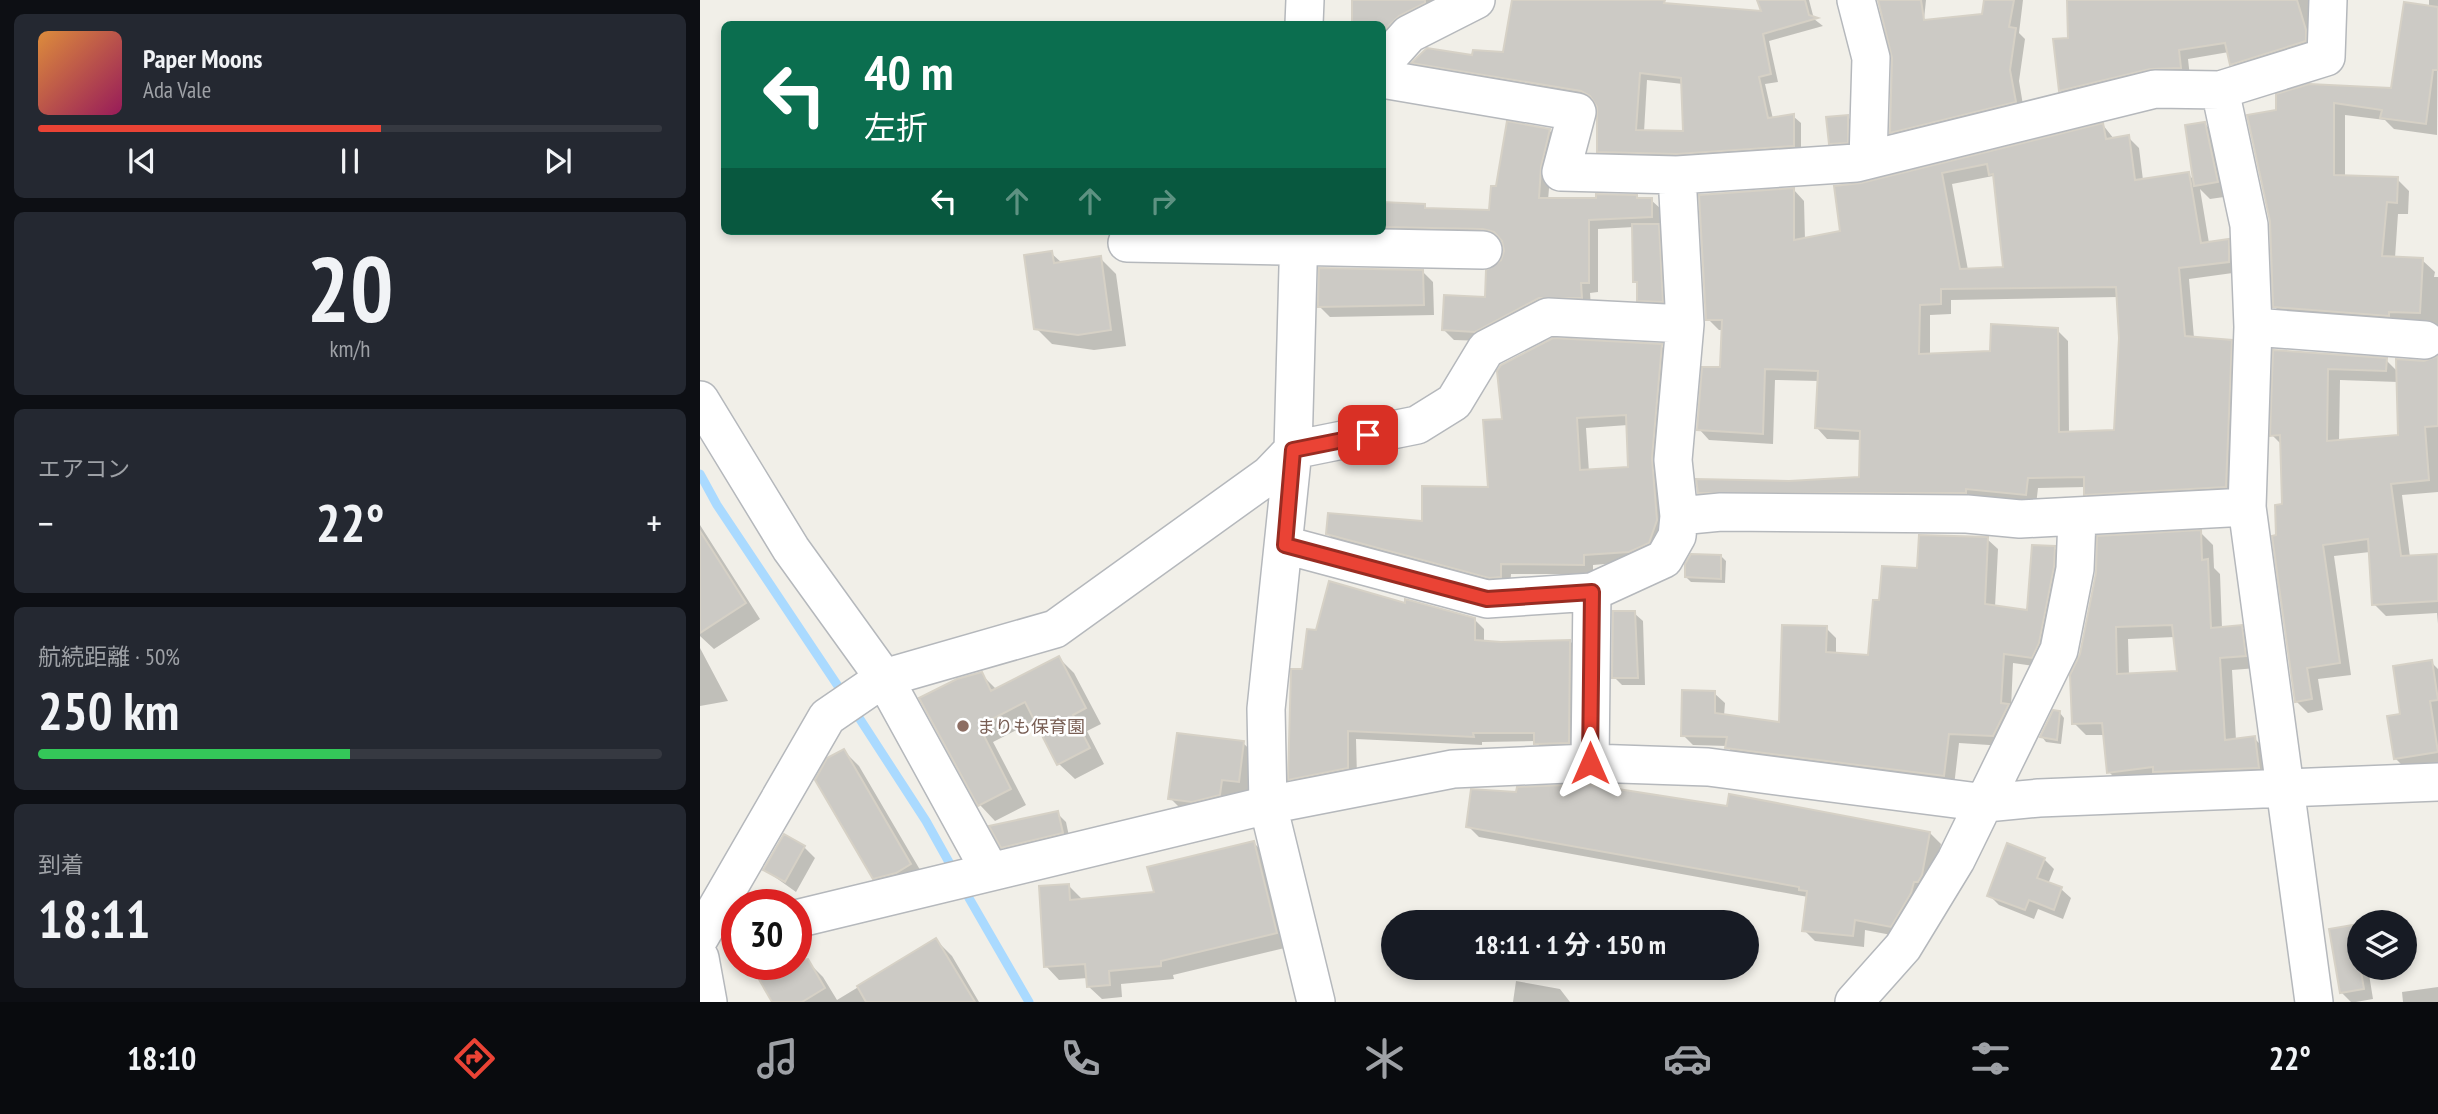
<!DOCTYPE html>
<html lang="ja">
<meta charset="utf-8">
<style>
:root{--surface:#171b24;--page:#242831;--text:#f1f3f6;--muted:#9ea1a6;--line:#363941;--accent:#ea4335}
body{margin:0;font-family:"PT Sans Narrow","Noto Sans JP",sans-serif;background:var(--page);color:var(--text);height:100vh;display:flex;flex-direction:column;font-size:26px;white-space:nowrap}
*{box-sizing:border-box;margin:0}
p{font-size:23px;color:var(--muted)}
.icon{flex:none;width:38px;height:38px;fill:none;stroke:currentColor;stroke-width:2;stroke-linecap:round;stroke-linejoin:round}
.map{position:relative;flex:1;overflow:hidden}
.sheet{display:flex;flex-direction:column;gap:14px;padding:14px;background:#0d0f14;width:700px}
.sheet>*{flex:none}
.banner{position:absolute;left:21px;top:21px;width:665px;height:214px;border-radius:10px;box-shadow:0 4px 10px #0003;background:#0b6e4f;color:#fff;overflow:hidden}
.controls{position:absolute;left:1647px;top:910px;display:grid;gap:14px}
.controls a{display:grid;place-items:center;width:70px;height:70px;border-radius:50%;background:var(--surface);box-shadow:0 4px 10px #0003;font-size:35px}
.speed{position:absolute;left:21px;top:889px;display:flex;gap:14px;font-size:35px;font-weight:700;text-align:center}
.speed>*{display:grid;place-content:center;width:91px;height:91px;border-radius:50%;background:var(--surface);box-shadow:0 4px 10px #0003;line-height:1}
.speed .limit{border:10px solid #d22;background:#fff;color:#111}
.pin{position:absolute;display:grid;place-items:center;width:60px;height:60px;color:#fff;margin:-30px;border-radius:14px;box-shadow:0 4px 10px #0006}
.me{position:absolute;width:77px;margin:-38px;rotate:0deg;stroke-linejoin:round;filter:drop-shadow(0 0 5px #0008)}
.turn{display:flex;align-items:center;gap:24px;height:147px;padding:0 28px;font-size:32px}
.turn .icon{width:91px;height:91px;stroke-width:2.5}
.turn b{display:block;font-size:49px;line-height:60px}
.lanes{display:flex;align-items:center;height:66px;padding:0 28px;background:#0003;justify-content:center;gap:35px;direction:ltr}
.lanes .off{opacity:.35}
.big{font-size:52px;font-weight:700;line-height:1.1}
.sheet .tile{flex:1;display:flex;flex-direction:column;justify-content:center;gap:10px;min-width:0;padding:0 24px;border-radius:10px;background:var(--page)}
.sheet .dial{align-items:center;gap:0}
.dial b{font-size:91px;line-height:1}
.song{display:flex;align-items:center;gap:21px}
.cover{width:84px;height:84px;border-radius:10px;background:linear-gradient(135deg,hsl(30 70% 55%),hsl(330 70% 35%))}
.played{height:7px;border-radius:4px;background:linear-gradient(90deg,var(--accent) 55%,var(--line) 55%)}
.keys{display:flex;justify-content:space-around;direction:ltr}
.heat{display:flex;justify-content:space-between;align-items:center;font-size:38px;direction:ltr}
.charge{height:10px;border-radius:5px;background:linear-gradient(90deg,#34c759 50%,var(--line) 0)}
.trip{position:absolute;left:681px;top:910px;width:378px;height:70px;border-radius:35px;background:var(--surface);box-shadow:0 4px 10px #0003;font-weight:700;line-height:70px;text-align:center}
.tab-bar{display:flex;height:112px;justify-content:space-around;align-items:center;background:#090b0e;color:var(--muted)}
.tab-bar .icon{width:49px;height:49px}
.tab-bar .on{color:var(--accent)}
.tab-bar b{font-size:32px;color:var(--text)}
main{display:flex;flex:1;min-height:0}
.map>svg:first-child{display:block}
.shadow{fill:#0003;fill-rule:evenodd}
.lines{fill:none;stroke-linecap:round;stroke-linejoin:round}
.stream{stroke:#aadaff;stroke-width:9}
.building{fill:#cccac5;stroke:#d6d1c6;stroke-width:2;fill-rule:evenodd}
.minor-casing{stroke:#b5b8bc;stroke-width:40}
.minor{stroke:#fff;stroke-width:37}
.route-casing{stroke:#982c22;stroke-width:18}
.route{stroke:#ea4335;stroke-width:12}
.education-dot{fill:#8d6e63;stroke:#fff;stroke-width:2.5}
.labels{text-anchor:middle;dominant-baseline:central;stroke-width:5;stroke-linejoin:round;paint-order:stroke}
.education-label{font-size:18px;fill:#785e54;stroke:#fff;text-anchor:start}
</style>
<main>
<section class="sheet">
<div class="tile">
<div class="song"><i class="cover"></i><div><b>Paper Moons</b><p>Ada Vale</p></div></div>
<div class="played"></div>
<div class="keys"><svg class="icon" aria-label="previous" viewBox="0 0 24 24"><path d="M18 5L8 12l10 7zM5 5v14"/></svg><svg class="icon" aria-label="pause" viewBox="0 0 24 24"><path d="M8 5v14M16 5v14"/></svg><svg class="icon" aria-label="next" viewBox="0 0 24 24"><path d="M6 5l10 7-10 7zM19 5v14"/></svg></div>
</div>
<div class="tile dial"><b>20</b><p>km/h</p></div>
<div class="tile"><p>エアコン</p>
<div class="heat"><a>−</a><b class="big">22°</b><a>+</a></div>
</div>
<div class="tile"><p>航続距離 · 50%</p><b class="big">250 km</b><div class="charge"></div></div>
<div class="tile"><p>到着</p><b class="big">18:11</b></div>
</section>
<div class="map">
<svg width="1738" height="1002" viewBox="0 0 1738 1002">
<rect width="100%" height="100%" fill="#f1efe8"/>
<path class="shadow" d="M653 0H751L682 48V24H654Z
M814 0H960L959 3 1063 13 1059 0H1109L1114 19 1123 26 1069 41 1078 82 1065 84 1073 119 1093 116 1101 123V153L906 159 898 151 899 106 896 101 721 70 714 63 805 54ZM947 80 983 84 984 133 944 132Z
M1179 0H1226L1223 29 1284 15 1286 0H1323L1319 33 1325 39 1319 81 1324 111 1201 142 1192 132 1193 53Z
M1369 0H1618L1615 18H1608L1614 50 1541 73 1531 64 1529 52 1488 59 1490 77 1369 100 1360 90 1369 39Z
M1729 0H1738L1737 135 1694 129 1685 120 1645 115V177L1697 179 1709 191 1708 214H1698L1695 258 1722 260 1735 272 1734 277H1738V326L1587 319 1575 307 1571 221 1549 116 1692 90 1729 8Z
M1148 117 1152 122V147L1136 148 1131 143Z
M1505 124 1519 138 1531 196 1510 199 1500 189 1509 243 1528 241 1539 252 1540 272 1489 279 1494 338 1531 342 1542 353 1537 497 1397 505 1386 494V487L1338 488 1336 505 1010 503 999 492 1161 478 1162 440 1127 439 1117 428 1119 381 1075 380 1073 444 1009 440 999 429 1022 369 1023 330H1019L1008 319 1094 190 1104 201 1105 240 1141 233 1161 185 1403 125 1414 139 1428 137 1439 148 1443 180 1488 174 1495 181ZM1293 176 1305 269 1268 270 1252 184ZM1418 297 1420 338 1416 432 1369 433 1368 341 1357 330 1292 352 1230 355V315L1251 314V300Z
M849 130 859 140 850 177 848 200 936 197 951 200 961 209V226H958L967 234 971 310 948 309 939 300V285L935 281 934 227 898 229V292L890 293 891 307 785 341 754 340 744 330 786 298 806 251 804 241 682 231V203L724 206 728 210 790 212 798 188Z
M351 253 362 263 400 258 416 274 426 346 394 350 352 344 336 328Z
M723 272 733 282 734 315 630 317 620 307Z
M961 346 972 356 967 531 940 561 893 565V574H811L810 587 638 544 628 534 724 523 790 489 804 420ZM928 425 930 468 889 472 886 428Z
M1575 351 1686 360 1698 372V361H1734L1738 358V492L1702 495 1710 557 1738 556V624L1737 613 1686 616 1674 604 1670 552 1634 556 1651 675 1618 679 1623 710 1608 713 1596 701 1578 537 1584 506 1582 445 1572 435ZM1640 380 1698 382 1700 436 1639 442Z
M0 525 60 619 14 649 0 636Z
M1500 532 1513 545 1514 568 1520 574 1522 628 1541 627 1554 639 1557 668 1532 670 1536 740 1554 738 1566 750 1571 780 1422 785 1409 772 1405 735H1386L1374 723 1372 675ZM1475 637 1479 672 1429 675 1428 639Z
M1287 539 1298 549 1295 607 1329 612 1354 548 1365 558 1342 667 1313 663 1311 708 1304 746 1259 743 1254 786 1038 758 1027 746 993 745 983 735 1014 693 1025 703 1024 716 1080 724 1126 628 1136 638V654L1169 657 1181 602 1219 570Z
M1021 556 1026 561 1025 583 991 582 986 577Z
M706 605 774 619 784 629V642L870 641 879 650 878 751 845 753 836 741 782 742V745L656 739 657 777 599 788 590 779 604 670 617 631Z
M934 613 943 621 945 685H922L914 677Z
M0 648 28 701 0 706Z
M359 658 374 673 401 724 387 731 404 764 375 779 359 764 336 720 293 742 326 805 295 821 280 805 222 699 281 674 297 690Z
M1731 662 1738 669V764L1706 769 1695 758 1702 716Z
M1360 713 1364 718 1361 744 1346 742 1342 737Z
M543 743 559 758 554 797 486 814 470 798Z
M144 751 159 766 226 880 191 894 175 878Z
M1029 808 1230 833 1241 844 1232 887 1202 937 1165 930 1164 947 1115 941 1104 930 1108 897 779 837 768 826Z
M357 813 366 822 370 841 311 856 303 847Z
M554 843 567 856 589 947 473 975 474 979 421 984 422 997 402 999 388 986V978L359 980 346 966 369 886 383 900 456 894Z
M104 847 115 858 96 892 65 870Z
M1344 859 1354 869 1348 884 1361 889 1371 898 1363 919 1338 909 1334 919 1299 905 1289 895Z
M1652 927 1659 933V968H1668L1673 999 1656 1002H1651L1641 992Z
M236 940 252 956 279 1002H74L55 971 107 961 123 977 137 1000Z
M816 981 860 989 870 1002H813Z
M1738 987V1002H1703L1702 992Z"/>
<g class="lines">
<path class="stream" d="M0 474 17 505 144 695
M154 710 226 821 255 873
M262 886 329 1002"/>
</g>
<path class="building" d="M652 0H725V3L699 16 682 32V24H652Z
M812 0H965L964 3 1061 11 1057 0H1105L1109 15 1118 18 1063 34 1071 74 1059 77 1068 118 1094 114V146L977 154 897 152V107L890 96 881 91 711 63 727 48 772 55 773 50 803 52ZM940 73 981 78 983 131 936 130Z
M1178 0H1221L1224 20 1282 14 1284 0H1314L1309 27 1316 28 1310 70 1316 102 1190 133 1192 58Z
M1367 0H1597L1606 30V41L1530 65 1525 43 1479 50 1481 68 1450 69 1359 91 1353 39 1368 38Z
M1704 2 1738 7V70H1733L1726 124 1680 118 1682 110 1634 103V175L1698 177 1697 203 1687 202 1682 256 1723 258 1720 313 1689 312V316L1573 307 1570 221 1547 115 1576 110V94L1609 84 1691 88Z
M1148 115V143L1129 144 1126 117Z
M807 121 850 129 841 167 839 198H896V194L937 195V198H952V217L889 220V283H881L882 298H839L775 332 742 330 744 295 785 297 786 270 801 260 804 251 802 241 794 232 783 229 682 227V202L725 204V208L789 210 791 186H796Z
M1505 122 1518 182 1494 186 1485 125Z
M1403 123 1406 139 1429 135 1435 180 1489 172 1501 243 1529 239V262L1479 268 1485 336 1532 340 1526 487 1384 495V477L1328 478 1326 495 1266 489V493H998L996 479 1089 481 1159 477 1160 431 1115 428 1118 371 1065 369 1063 434 997 430 1002 367H1020L1022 320H1006L999 195 1094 188V240L1140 231 1134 186 1161 183ZM1287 164 1289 175 1293 174 1303 267 1260 269 1242 173ZM1416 287 1419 338 1414 430 1359 432 1358 328 1291 324 1290 351 1219 354 1220 305 1241 304V289Z
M932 224H959L963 302 937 301V282H933Z
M352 251 354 263 401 256 411 330 378 335 334 329 324 255Z
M619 268 723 270 724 305 618 307Z
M853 338 962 344 952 458 957 520 949 543 929 552 884 555V565L801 564V577L789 578 626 534 628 513 722 521V486L788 487 783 420 802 419 797 371 801 365ZM926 415 928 467 880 470 877 418Z
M1573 350 1687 358 1686 371 1628 369 1627 441 1698 435 1696 359 1724 361 1738 356V426L1725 427 1729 480 1691 484 1701 556 1738 554V601L1672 605 1668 539 1623 545 1640 663 1607 668 1612 699 1595 702 1572 536 1576 535 1575 505 1582 504 1580 435 1570 436Z
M1501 530 1502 560 1508 559 1511 628 1542 625 1546 656 1520 658 1525 740 1555 736 1559 768 1453 772V767L1407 773 1402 723 1372 724 1370 675 1380 654 1396 573 1397 536ZM1472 625 1477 671 1417 674 1416 627Z
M0 531 46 603 0 633Z
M1219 535 1288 537 1285 604 1327 610 1332 545 1355 546 1354 567 1339 643 1332 658 1304 654 1301 703 1309 704 1293 736 1249 734 1244 776 1025 748 1027 737 981 736 982 690 1015 691V713L1079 722 1082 625 1127 626 1126 652 1168 655 1173 600H1179L1182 566 1217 568Z
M991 554 1021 555V579L985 577V564Z
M629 581 705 603V599L775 618V640L801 642 870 640 869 743 834 744V733H773L774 737 648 731V768L588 780 591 669H602L607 629 616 630Z
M913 611H935L938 678H912Z
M359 656 386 708 373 715 390 748 357 765 325 702 279 726 311 789 278 806 219 698 257 679 282 672 291 691Z
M1732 660 1738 700 1730 701 1738 752 1694 759 1687 716 1700 714 1693 666Z
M1353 710 1360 711 1357 740 1340 737Z
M477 733 544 741 539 782 522 780 520 795 492 802 468 799Z
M144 749 211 864 196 873 173 879 115 780 127 758Z
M886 784 1027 806 1029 794 1230 832 1222 875 1218 882H1214L1211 893 1191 927 1155 920 1153 936 1102 931 1107 891 1099 890V887L766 827 771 789 816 792 817 787Z
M358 811 363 833 301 848 289 826Z
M84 834 105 846 85 882 63 870Z
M554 841 577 933 461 961V966L409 971 410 985 387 987 385 964 344 967 339 886 369 884 370 900 454 892 447 867Z
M1307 843 1345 858 1337 878 1362 887 1354 910 1329 900 1325 910 1287 896Z
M1653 925 1664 989 1640 993 1629 929Z
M236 938 275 1002H166L157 986Z
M108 959 125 988 102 1002H72L53 969 96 964V961Z"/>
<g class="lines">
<g class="minor-casing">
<path id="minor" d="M1156 0 1171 58 1168 160
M604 24 605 0
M682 64 709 34 776 0
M682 79 877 112 861 172 977 175 1156 163 1455 89 1520 90 1626 57 1628 0
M1520 90 1549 225 1553 327 1547 507 1614 1002
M977 175 985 324 973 460 979 516
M599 231 593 450 566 709 568 805 616 1002
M427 243 783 250
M1553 327 1725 340
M0 400 91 549 184 678 290 871
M585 545 787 599 892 592 964 559 977 536 979 516 1021 512 1267 514 1320 519 1547 507
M890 763 892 592
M96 919 568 805 753 769 890 763 1008 767 1286 803 1339 798 1738 782
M0 937 127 717 184 678 355 629 569 475 593 450 717 425 754 402 786 349 848 317 985 324
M0 958 8 1002
M1154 1002 1203 947 1256 860 1359 650 1375 569 1377 518"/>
</g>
<use href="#minor" class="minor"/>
</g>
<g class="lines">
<g class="route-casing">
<path id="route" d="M668 435 593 450 585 545 787 599 892 592 890 763"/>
</g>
<use href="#route" class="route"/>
</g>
<circle class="education-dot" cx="263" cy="726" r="7"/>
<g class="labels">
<g class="education-label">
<text x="277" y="726">まりも保育園</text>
</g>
</g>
</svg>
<div class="controls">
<a><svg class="icon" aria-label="layers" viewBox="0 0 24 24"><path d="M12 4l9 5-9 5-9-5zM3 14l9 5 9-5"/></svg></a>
</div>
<div class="speed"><div class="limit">30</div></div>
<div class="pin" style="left:668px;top:435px;background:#d93025"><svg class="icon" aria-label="arrive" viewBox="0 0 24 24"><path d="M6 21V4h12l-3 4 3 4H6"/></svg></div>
<svg class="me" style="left:890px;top:763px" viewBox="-20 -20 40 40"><path d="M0-17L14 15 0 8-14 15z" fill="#ea4335" stroke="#fff" stroke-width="4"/></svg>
<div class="trip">18:11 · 1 分 · 150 m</div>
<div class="banner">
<div class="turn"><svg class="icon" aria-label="left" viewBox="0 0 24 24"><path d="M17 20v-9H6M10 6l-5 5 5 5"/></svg><div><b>40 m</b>左折</div></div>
<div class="lanes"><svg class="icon" aria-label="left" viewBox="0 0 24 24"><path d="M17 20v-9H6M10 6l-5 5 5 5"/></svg><svg class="icon off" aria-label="ahead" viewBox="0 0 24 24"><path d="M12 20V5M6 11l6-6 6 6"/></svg><svg class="icon off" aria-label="ahead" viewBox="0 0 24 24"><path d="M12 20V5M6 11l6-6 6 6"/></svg><svg class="icon off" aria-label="right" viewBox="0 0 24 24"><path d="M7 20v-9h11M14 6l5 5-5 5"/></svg></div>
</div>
</div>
</main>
<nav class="tab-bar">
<b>18:10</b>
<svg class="icon on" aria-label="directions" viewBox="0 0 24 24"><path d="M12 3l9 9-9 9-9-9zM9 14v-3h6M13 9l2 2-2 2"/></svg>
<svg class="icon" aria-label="music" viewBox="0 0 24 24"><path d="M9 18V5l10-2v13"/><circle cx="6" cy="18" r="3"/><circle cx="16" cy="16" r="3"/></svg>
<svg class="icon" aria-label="phone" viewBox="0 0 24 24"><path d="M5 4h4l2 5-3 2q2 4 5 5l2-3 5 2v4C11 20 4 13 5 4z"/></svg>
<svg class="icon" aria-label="climate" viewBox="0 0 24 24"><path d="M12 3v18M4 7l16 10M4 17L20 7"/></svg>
<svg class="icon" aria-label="car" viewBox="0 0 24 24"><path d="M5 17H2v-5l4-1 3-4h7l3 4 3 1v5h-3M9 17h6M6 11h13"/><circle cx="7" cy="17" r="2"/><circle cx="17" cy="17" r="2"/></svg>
<svg class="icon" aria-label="filters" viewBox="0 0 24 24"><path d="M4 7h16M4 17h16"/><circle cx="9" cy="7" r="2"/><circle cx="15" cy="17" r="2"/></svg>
<b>22°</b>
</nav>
